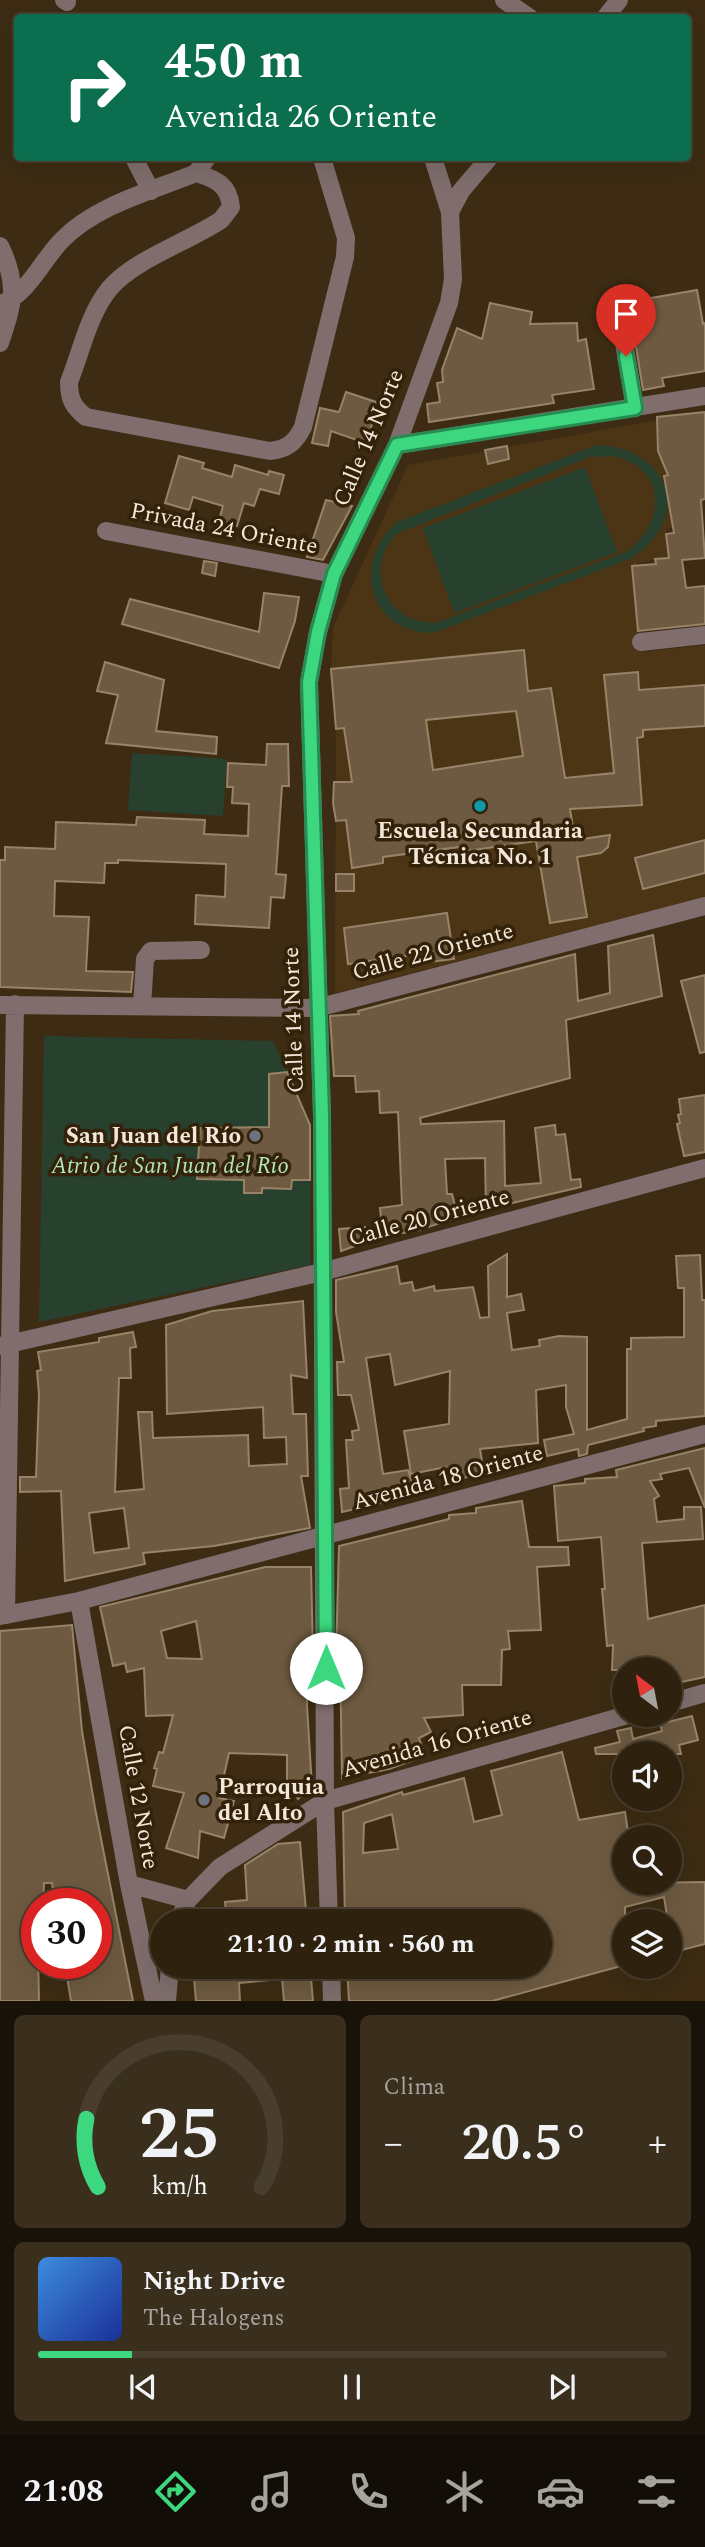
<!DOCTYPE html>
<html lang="es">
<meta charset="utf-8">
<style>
:root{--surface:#2e210e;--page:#3a2e1c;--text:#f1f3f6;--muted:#a7a39e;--line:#493e2e;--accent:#3cd77e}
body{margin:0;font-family:Spectral,serif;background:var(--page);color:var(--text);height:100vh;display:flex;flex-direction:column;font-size:26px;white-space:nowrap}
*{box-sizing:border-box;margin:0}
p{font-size:23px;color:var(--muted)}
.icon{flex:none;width:38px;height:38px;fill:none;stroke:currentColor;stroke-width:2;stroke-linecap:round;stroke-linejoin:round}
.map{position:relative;height:2001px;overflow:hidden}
.side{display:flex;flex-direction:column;gap:14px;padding:14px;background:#191208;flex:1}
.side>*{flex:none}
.banner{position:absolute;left:14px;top:14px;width:677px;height:147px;border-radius:7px;box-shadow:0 7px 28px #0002,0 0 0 2px var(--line);background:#0b6e4f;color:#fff;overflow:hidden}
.needle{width:46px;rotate:328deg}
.controls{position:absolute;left:612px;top:1657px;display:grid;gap:14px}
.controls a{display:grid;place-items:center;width:70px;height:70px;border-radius:50%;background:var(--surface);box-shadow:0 7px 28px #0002,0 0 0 2px var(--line);font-size:35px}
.speed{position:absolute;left:21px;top:1888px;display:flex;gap:14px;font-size:35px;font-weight:700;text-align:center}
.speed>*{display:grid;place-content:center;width:91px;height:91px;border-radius:50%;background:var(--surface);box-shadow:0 7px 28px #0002,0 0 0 2px var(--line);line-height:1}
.speed .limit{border:10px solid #d22;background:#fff;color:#111}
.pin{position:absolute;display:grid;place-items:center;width:60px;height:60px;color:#fff;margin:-72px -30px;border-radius:50% 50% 50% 0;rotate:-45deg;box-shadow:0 0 7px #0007}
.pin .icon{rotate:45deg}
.me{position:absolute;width:77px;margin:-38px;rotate:0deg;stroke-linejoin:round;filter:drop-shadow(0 0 5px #0008)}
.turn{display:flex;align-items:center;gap:24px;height:147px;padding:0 35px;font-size:32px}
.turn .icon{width:91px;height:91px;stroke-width:2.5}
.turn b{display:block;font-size:49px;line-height:60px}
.big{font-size:52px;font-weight:700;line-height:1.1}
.side .widget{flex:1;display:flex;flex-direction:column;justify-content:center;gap:10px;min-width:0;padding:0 24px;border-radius:10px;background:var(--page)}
.side .dial{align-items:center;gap:0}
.dial svg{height:182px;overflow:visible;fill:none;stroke:var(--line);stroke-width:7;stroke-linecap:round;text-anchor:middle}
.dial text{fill:var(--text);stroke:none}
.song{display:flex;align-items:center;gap:21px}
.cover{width:84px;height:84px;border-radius:10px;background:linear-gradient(135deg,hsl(210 70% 55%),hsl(230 70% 35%))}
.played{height:7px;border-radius:4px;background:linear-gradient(90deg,var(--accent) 15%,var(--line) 15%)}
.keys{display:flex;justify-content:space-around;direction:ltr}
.heat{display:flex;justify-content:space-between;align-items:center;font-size:38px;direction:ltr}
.side .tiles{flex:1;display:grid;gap:14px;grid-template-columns:1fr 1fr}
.widget:last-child{grid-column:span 2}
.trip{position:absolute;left:150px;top:1909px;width:402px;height:70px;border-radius:35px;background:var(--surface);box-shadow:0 7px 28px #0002,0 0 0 2px var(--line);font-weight:700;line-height:70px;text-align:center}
.dock{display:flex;height:112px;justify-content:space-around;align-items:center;background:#120d06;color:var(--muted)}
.dock .icon{width:49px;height:49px}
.dock .active{color:var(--accent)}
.dock b{font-size:32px;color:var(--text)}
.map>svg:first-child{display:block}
.built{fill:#4b3515}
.green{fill:#28412f;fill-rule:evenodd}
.building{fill:#6d5a40;stroke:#978368;stroke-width:2;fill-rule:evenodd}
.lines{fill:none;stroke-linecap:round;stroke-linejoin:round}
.minor{stroke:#7f6e6d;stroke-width:18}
.route-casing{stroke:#278c52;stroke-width:18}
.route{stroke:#3cd77e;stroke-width:12}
.culture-dot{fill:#0f9aa8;stroke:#332209;stroke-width:2.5}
.worship-dot{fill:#6b7280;stroke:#332209;stroke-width:2.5}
.labels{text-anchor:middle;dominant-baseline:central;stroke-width:7;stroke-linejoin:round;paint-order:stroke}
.street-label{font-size:23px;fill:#f3e7d9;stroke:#332209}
.poi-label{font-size:23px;font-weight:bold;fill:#f3e7d9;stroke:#332209}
.park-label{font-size:23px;font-style:italic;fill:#afe4bd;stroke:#332209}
</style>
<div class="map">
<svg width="705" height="2001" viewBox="0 0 705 2001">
<rect width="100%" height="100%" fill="#3d2c13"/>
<path class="built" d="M664 419 682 526 666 529 671 557 637 563 643 652 705 645V897L335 993 336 729 331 669 333 628 408 465Z"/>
<path class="green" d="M597 445C671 448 694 519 630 559L433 633C368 632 351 562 397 522ZM613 456C667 467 667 523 626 552L436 623C386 624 363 570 396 534L590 457Z
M585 467 617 552 454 613 423 528Z
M132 753 227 759 223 816 128 810Z
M44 1036 273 1041 310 1125V1265L39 1322Z"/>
<path class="building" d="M697 290 703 324 705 323V371L662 378 664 386 643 390 633 328 625 320 615 322 611 305Z
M490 303 532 312 530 324 577 323 578 341 586 339 594 389 552 395 554 403 429 422 427 404 440 402 437 383 443 382 442 370 457 328 482 339Z
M346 392 379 403 366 443 331 431 328 446 312 443 320 408 339 412Z
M705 412V499L701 500 705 558 682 560 686 588 705 586V624L638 631 632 566 656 564 655 559 669 558 666 534 674 533 664 476 668 475 658 451 657 417Z
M507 446 509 459 488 464 485 450Z
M179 456 204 463 202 468 232 477 235 465 268 475 269 471 284 475 279 494 260 489 254 506 244 503 237 526 219 520 223 506 193 497 189 510 165 503Z
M326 500 352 506 323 560 307 557Z
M204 561 217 563 215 576 202 573Z
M264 593 299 597 295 621 279 668 122 624 130 599 259 632Z
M524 650 528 691 551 688 565 778 614 773 604 675 638 672 639 690 705 685V726L643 730V737L637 738 642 805 570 809 575 840 610 835 608 847 601 853 577 857 587 917 550 923 536 841 460 852V847L383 857V863L352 868 346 820 336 821 333 803 334 782H352L344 728 336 729 331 669ZM516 711 523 756 433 770 426 720Z
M105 662 164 680 156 731 217 737 216 754 106 743 118 695 97 691Z
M267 744H288L289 786H282L276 874 286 875 284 898 271 897 269 928 195 924 196 895 225 897 226 864 118 860V863H105L104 883 55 881 54 916 89 917 86 971 133 972 131 992 0 987V860H5V847L55 849 56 822 136 825 137 817 205 820 204 834 248 836 249 804 232 803 233 787H227L228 763 266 765Z
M705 840V873L643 889 635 858Z
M336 874H354V891H336Z
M447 913 454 959 422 963 420 954 348 964 344 928Z
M653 935 662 996 566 1020 570 1078 420 1118 421 1124 504 1121 505 1186 541 1183 535 1128 555 1125 556 1135 565 1134 571 1180 580 1179 581 1187 486 1209 485 1158 445 1159 447 1194H452L458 1217 416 1231 383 1236 380 1208 402 1205 398 1112 380 1113 379 1091 356 1092 355 1076H334L330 1016 359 1014 358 1011 575 954 578 1001 610 993 608 946Z
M705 975V1052L700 1053 681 981Z
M287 1072 310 1125V1180H292L291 1189 262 1188V1193H244V1180L197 1179 200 1128 269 1127V1074Z
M705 1095V1152L684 1156 677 1124 680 1123 678 1115 681 1114 679 1099Z
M365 1227 366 1242 341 1251 339 1229Z
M507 1254V1297L521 1294 524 1310 507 1313 512 1350 540 1346 539 1340 559 1336 587 1337V1430L627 1419V1349H631V1338L684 1337V1288H678L676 1256 700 1255 702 1300H705V1416L656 1421V1426L643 1428 644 1431 588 1445 587 1454 579 1456 578 1449 547 1456 544 1440 574 1434 566 1407V1385L536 1390 538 1443 480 1449 484 1473 446 1482V1467L411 1474 404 1431 449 1424 450 1371 395 1385 390 1354 366 1358 383 1474 408 1470 415 1491 399 1499 342 1512 340 1489 349 1488 346 1440H353L352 1431 359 1430 351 1395H338L337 1362H344L336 1312V1280L397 1266 400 1284 412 1282 414 1291 434 1286 435 1291 473 1287 480 1318 489 1317 488 1266Z
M303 1301 307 1378 291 1375 293 1414H306L308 1476H301L310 1528 214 1546 143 1553 145 1564 65 1581 61 1491 20 1492V1477H36L39 1394 37 1371 41 1370 38 1352 99 1342V1338L133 1332 136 1347 130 1348 131 1378H119L115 1492 144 1489 138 1412H152L153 1438 248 1435 249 1466 287 1464 286 1437 264 1438 263 1407 167 1414 166 1325 212 1311ZM124 1508 129 1548 94 1553 89 1513Z
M705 1448V1508L689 1468 660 1474 662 1479 650 1481 659 1496 654 1499 657 1522 684 1519V1507H701L703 1539 642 1543 648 1619 705 1605V1677L672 1684 670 1670H612L613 1645 607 1646 602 1589H605L601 1537 558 1541 554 1486 585 1483V1479L617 1477 616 1470Z
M522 1501 529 1547H568L569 1565 537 1567 541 1630 508 1631 510 1649 502 1650 501 1685H462L463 1715 424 1718 431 1732 419 1738 425 1756 389 1769 342 1778 340 1655 336 1656 339 1546 449 1519V1515L476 1513V1508Z
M265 1567H311L313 1656H309L307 1706 312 1787 298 1799 287 1780V1755L229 1753 219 1798 234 1801 224 1838 200 1831 198 1858 166 1848 184 1793 153 1786 157 1769 154 1768 159 1752 163 1753 173 1715 146 1716 144 1668 127 1672 125 1663 113 1666 100 1607ZM196 1621 202 1659 167 1658 161 1631Z
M72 1625 82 1731 95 1808 133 2001H71L65 1964H96V1904H55L52 1883H44L43 1904H37L39 2001H0V1631Z
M692 1716 698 1740 679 1745 681 1754H596L595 1748 620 1742 617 1731 631 1728 633 1739 662 1731 660 1724Z
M562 1752 579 1820 625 1812 629 1838H625V1883L628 1887 644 1883 705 1882V1944L670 1953V1922H668L664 1897 625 1907V1965L492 2001H349L347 1967H541V1922H345L343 1812 402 1792 403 1795 464 1778 474 1822 502 1815 491 1771ZM392 1814 398 1849 363 1853 364 1823Z
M300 1842 307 1922H227L225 1902 247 1900 245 1865 278 1844Z
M193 1967H310L313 2001H284L282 1979 239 1983 240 2001H196Z"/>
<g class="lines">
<path class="minor" d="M64 0 67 2
M504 0 530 18
M605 18 619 0
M134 158 151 191
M433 158 450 212
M196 173C216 179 229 185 231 207L221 220C188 242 135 259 110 288 89 313 81 352 69 382 69 399 73 407 86 417L270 451C287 449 295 443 303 427L345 257 346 238 322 158
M0 246C19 285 13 304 0 343
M0 304C27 296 42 260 62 240 96 205 152 191 196 173L207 158
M622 331 635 408
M397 445 705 396
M106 531 334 574
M641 642 705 635
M0 1005 317 1008 705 906
M142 1006 145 959 151 951 201 950
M0 1346 322 1272 705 1168
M79 1601 129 1884 154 2001
M6 1615 15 1004
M0 1616 79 1601 705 1434
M670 1703 705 1693
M129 1884 188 1900
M178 1922 188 1900 220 1867 325 1801 627 1715
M329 1922 325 1801 322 1116 309 682 318 632 334 574 397 445 449 303 453 279 450 212 461 191 489 158
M331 1967 332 2001
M167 2001 170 1967"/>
</g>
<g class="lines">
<g class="route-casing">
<path id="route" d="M326 1668 322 1116 309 682 318 632 334 574 397 445 635 408 626 356"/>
</g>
<use href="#route" class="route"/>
</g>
<circle class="culture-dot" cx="480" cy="806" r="7"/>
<g class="worship-dot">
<circle cx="255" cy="1136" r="7"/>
<circle cx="204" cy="1800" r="7"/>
</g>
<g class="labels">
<g class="street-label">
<text transform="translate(369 438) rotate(-67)">Calle 14 Norte</text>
<text transform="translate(224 529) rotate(11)">Privada 24 Oriente</text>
<text transform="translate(433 952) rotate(-15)">Calle 22 Oriente</text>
<text transform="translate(294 1020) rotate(-92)">Calle 14 Norte</text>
<text transform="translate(429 1218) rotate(-15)">Calle 20 Oriente</text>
<text transform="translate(448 1478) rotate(-15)">Avenida 18 Oriente</text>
<text transform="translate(437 1744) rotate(-16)">Avenida 16 Oriente</text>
<text transform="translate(138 1797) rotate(80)">Calle 12 Norte</text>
</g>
<g class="poi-label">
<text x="480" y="831">Escuela Secundaria<tspan x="480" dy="26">Técnica No. 1</tspan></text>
<text x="241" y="1136" text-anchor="end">San Juan del Río</text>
<text x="218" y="1787" text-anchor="start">Parroquia<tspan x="218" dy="26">del Alto</tspan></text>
</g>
<g class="park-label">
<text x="170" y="1166">Atrio de San Juan del Río</text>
</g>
</g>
</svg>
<div class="controls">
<a><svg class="needle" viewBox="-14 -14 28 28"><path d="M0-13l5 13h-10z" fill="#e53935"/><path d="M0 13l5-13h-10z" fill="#a7a39e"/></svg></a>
<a><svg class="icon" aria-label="sound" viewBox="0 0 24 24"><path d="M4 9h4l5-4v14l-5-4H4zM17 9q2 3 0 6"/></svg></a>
<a><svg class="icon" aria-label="search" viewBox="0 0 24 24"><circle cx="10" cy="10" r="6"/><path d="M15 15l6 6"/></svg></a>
<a><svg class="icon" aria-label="layers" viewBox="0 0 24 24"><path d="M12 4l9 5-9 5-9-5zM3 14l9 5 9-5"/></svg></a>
</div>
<div class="speed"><div class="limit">30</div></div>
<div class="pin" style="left:626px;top:356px;background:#d93025"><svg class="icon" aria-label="arrive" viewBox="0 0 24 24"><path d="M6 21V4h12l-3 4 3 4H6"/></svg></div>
<svg class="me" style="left:326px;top:1668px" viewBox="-20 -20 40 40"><circle r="19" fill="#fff"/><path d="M0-13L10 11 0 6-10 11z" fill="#3cd77e"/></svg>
<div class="trip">21:10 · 2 min · 560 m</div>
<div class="banner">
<div class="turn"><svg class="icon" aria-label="right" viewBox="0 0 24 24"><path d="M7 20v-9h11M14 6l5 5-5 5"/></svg><div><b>450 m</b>Avenida 26 Oriente</div></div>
</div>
</div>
<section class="side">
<div class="tiles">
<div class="widget dial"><svg viewBox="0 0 100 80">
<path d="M14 69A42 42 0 1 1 86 69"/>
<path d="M14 69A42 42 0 0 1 9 39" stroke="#3cd77e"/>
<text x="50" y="56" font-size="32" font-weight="700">25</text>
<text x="50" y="72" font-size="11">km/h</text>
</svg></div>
<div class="widget"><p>Clima</p>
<div class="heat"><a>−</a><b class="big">20.5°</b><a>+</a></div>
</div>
<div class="widget">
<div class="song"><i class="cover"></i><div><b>Night Drive</b><p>The Halogens</p></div></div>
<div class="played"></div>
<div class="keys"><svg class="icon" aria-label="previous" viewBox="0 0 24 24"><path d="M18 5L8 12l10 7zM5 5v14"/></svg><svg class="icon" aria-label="pause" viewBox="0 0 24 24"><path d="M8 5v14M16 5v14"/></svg><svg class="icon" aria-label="next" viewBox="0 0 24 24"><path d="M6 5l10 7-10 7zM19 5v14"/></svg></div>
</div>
</div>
</section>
<nav class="dock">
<b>21:08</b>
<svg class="icon active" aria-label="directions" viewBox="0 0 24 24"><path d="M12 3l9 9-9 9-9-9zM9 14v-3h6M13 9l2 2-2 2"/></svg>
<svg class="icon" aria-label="music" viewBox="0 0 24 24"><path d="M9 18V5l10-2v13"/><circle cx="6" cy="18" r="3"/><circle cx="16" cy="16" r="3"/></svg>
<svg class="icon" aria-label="phone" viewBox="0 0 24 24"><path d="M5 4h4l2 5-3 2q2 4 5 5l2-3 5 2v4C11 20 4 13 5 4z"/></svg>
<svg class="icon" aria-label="climate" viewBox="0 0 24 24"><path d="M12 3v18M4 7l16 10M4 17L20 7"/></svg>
<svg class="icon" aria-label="car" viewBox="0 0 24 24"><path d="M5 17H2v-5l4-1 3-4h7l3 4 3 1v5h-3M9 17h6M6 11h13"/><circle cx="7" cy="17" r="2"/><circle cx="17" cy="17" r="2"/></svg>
<svg class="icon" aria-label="filters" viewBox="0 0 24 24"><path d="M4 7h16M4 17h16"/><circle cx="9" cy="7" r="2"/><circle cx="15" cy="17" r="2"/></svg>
</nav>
